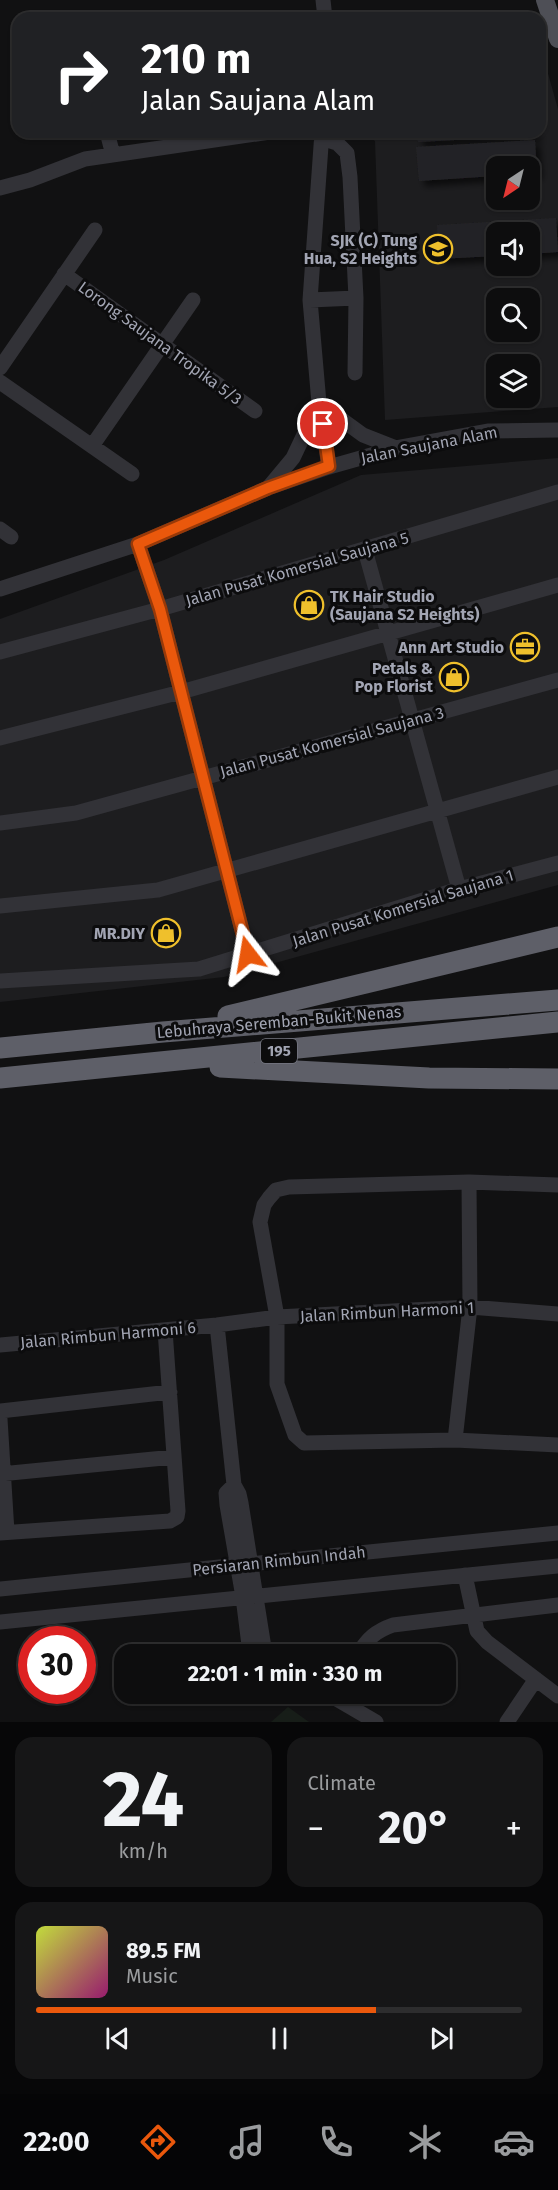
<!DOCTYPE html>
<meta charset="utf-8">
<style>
:root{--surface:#0d0d0e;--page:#161617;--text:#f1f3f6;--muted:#9a9c9e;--line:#2d2d2e;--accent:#ea580c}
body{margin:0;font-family:"Fira Sans",sans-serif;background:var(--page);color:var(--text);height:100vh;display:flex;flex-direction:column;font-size:22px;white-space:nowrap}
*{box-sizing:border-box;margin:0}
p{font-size:20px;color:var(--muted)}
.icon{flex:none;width:33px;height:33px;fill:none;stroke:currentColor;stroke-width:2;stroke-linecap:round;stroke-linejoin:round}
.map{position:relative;height:1722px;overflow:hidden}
.details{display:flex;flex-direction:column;gap:15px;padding:15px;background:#070708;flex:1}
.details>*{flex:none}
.top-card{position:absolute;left:12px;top:12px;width:534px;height:126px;border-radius:18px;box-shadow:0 2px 4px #0004,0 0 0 2px var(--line);background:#202124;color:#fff;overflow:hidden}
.needle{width:39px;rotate:215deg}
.tools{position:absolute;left:486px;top:156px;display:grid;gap:12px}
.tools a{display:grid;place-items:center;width:54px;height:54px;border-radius:12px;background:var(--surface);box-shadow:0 2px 4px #0004,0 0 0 2px var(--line);font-size:30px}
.speed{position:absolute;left:18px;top:1626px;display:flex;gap:12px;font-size:30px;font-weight:700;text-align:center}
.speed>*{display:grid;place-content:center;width:78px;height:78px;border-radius:50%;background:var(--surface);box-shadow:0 2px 4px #0004,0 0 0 2px var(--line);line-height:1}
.speed .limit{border:9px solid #d22;background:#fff;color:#111}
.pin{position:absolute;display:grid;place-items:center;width:51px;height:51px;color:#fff;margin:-26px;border:3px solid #fff;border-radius:50%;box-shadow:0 2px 6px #0007}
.me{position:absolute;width:66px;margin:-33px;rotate:346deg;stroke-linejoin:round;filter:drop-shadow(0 0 4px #0008)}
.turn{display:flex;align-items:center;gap:21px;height:126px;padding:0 30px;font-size:27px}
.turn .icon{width:78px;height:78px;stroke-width:2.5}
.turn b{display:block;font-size:42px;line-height:51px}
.big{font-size:45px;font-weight:700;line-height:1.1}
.details .widget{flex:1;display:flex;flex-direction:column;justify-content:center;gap:9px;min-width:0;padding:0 21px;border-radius:18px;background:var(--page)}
.details .dial{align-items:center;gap:0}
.dial b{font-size:78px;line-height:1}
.song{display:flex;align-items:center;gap:18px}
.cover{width:72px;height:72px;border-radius:9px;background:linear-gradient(135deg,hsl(70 70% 55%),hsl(320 70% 35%))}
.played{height:6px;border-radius:3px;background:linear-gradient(90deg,var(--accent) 70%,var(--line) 70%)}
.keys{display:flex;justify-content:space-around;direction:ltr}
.heat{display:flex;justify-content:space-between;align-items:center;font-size:33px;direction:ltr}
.details .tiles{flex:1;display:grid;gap:15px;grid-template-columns:1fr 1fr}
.widget:last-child{grid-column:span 2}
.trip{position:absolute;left:114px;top:1644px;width:342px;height:60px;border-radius:18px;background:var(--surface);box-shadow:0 2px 4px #0004,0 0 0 2px var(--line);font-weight:700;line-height:60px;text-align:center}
.dock{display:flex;height:96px;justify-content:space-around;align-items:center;background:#050506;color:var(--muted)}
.dock .icon{width:42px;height:42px}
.dock .on{color:var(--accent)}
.dock b{font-size:27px;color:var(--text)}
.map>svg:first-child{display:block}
.built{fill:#1d1d1f;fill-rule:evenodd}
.green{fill:#171d18}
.building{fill:#242326;filter:url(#shadow)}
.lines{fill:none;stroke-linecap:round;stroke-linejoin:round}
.minor{stroke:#323237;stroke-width:15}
.major{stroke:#4e4f56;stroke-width:18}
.highway{stroke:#5e5f68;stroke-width:21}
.route-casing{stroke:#983908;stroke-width:15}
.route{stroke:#ea580c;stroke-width:10}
.labels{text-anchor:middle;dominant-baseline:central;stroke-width:6;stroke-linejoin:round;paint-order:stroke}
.shield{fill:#0c0c0d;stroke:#757781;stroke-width:1.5}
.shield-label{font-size:15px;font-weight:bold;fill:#a2a5b3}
.poi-label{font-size:16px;font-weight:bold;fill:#a2a5b3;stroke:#0c0c0d;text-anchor:end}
.street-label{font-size:16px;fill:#a2a5b3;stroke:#0c0c0d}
</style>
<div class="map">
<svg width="558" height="1722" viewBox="0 0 558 1722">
<defs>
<filter id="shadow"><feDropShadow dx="5.5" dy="5.5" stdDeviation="3" flood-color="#0009"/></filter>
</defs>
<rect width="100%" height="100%" fill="#111112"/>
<path class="built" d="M540 70H547L558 109V407L385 420 375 141 365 132H540ZM496 166H530V200H496ZM496 232H530V266H496ZM496 298H530V332H496ZM496 364H530V398H496Z
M558 458V885L224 977 0 1002V619L164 560 361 475Z"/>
<path class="green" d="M288 1707 309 1722H271Z"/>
<path class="building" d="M417 132H537V136L418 142Z
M535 140 537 174H530V166H496V176L419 181 416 147Z
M556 218 558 252 530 254V232H496V256L439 259 437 225Z"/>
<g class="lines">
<path class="minor" d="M323 0 325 18
M107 132 113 155
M322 132 310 300 319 403 329 467
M321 138 337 143 347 153 350 177 356 298 355 373
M0 188 30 180 85 159 270 132
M64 274 255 411
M310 300 356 298
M0 368 95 230
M0 382 132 474
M319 403 363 435 396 448
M92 446 193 300
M268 488 293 458 319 403
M0 529 11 537
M138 544 160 609 248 954
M365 550 459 889
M0 589 138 544 268 488 329 467 396 448 489 431 558 430
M0 652 160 609 558 492
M0 738 181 692 558 585
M0 823 76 813 558 680
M0 906 158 890 558 777
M0 981 199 969 459 889 558 863
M558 1185 469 1182 289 1187 276 1190 269 1198 264 1205 260 1222 277 1317V1384L295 1435 304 1443 455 1440 558 1445
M217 1325 234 1485 239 1494 241 1503 265 1654
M0 1345 217 1325 277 1317 470 1307 558 1314
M0 1411 170 1392
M0 1419 7 1532
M455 1440 470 1307 469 1182
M0 1474 174 1457
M234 1485 226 1493 227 1505 243 1597 250 1653 252 1654
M0 1533 170 1521 177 1517 178 1511 165 1330
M465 1575 477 1631 487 1642 558 1696
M0 1589 558 1533
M0 1622 558 1566
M358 1654C368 1638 376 1631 393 1625L558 1605
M328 1694 376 1722
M507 1722 536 1679"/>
<path class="major" d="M545 0 558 39"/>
<path class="highway" d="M228 1016 558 937
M0 1048 163 1032 558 1000
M220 1067 429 1078 558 1079
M0 1078 558 1022"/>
</g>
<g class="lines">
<g class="route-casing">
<path id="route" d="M248 954 160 609 138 544 268 488 329 466 323 424"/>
</g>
<use href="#route" class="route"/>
</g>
<defs>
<g id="school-ring" transform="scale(1.5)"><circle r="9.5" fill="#0c0c0d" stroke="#efc02c" stroke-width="1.5"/><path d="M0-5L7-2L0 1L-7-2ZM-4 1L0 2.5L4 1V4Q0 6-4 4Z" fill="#efc02c"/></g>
<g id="shop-ring" transform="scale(1.5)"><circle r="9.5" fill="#0c0c0d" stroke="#efc02c" stroke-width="1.5"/><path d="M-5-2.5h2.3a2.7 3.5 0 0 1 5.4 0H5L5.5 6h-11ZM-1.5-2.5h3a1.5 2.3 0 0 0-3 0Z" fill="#efc02c"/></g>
<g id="office-ring" transform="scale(1.5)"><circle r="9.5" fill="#0c0c0d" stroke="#efc02c" stroke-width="1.5"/><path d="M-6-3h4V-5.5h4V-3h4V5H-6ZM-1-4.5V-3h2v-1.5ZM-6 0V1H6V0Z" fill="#efc02c"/></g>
</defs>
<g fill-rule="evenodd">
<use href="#school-ring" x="438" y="249"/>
<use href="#shop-ring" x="309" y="605"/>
<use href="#office-ring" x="525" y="647"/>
<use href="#shop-ring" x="454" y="677"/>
<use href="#shop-ring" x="166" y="933"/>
</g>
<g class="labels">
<rect class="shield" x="261" y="1039" width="36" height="24" rx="4.5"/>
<g class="shield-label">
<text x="279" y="1051">195</text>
</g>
<g class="poi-label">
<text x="417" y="240">SJK (C) Tung<tspan x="417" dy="18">Hua, S2 Heights</tspan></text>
<text x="330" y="596" text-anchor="start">TK Hair Studio<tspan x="330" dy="18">(Saujana S2 Heights)</tspan></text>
<text x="504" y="647">Ann Art Studio</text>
<text x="433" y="668">Petals &amp;<tspan x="433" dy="18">Pop Florist</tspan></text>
<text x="145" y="933">MR.DIY</text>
</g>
<g class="street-label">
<text transform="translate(160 343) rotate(36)">Lorong Saujana Tropika 5/3</text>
<text transform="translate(429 445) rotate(-11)">Jalan Saujana Alam</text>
<text transform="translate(297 569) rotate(-16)">Jalan Pusat Komersial Saujana 5</text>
<text transform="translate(332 742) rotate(-15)">Jalan Pusat Komersial Saujana 3</text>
<text transform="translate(403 908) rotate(-17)">Jalan Pusat Komersial Saujana 1</text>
<text transform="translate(279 1022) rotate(-5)">Lebuhraya Seremban-Bukit Nenas</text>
<text transform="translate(387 1312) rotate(-3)">Jalan Rimbun Harmoni 1</text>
<text transform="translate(108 1335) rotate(-5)">Jalan Rimbun Harmoni 6</text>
<text transform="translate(279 1561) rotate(-6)">Persiaran Rimbun Indah</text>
</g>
</g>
</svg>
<div class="tools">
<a><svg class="needle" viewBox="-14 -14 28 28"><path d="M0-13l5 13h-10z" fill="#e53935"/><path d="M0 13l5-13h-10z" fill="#9a9c9e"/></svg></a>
<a><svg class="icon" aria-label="sound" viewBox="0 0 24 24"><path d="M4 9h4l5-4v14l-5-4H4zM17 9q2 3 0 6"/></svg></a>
<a><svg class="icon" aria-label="search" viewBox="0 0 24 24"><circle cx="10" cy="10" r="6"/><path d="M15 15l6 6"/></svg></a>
<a><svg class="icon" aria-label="layers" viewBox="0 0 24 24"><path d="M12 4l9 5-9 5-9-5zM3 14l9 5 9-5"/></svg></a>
</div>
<div class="speed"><div class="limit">30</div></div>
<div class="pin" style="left:323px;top:424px;background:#d93025"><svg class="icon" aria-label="arrive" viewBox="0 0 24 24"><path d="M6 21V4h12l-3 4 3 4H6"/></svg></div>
<svg class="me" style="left:248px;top:954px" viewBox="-20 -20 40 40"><path d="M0-17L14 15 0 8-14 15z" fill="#ea580c" stroke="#fff" stroke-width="4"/></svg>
<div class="trip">22:01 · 1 min · 330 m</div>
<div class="top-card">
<div class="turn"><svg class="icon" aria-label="right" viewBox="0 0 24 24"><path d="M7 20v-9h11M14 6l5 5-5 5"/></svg><div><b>210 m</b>Jalan Saujana Alam</div></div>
</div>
</div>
<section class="details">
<div class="tiles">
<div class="widget dial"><b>24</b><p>km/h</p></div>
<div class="widget"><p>Climate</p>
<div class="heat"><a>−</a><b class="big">20°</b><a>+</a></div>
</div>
<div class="widget">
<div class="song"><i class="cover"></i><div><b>89.5 FM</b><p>Music</p></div></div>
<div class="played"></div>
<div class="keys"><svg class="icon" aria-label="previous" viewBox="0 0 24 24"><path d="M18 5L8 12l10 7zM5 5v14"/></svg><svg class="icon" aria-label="pause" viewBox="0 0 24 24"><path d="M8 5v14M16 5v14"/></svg><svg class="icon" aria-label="next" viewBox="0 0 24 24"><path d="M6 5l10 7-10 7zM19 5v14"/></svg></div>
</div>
</div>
</section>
<nav class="dock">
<b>22:00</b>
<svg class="icon on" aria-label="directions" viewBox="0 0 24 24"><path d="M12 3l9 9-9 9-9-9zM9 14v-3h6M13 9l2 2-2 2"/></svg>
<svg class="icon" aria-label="music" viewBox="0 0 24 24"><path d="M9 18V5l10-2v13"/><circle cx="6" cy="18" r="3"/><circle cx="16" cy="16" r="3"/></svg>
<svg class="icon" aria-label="phone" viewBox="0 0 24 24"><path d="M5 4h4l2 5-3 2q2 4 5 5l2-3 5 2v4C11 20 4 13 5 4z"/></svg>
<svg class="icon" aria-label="climate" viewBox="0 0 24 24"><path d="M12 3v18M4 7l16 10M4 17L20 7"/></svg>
<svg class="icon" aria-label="car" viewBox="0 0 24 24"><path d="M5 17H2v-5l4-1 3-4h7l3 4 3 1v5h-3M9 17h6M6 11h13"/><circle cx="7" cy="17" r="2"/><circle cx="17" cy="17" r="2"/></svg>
</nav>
